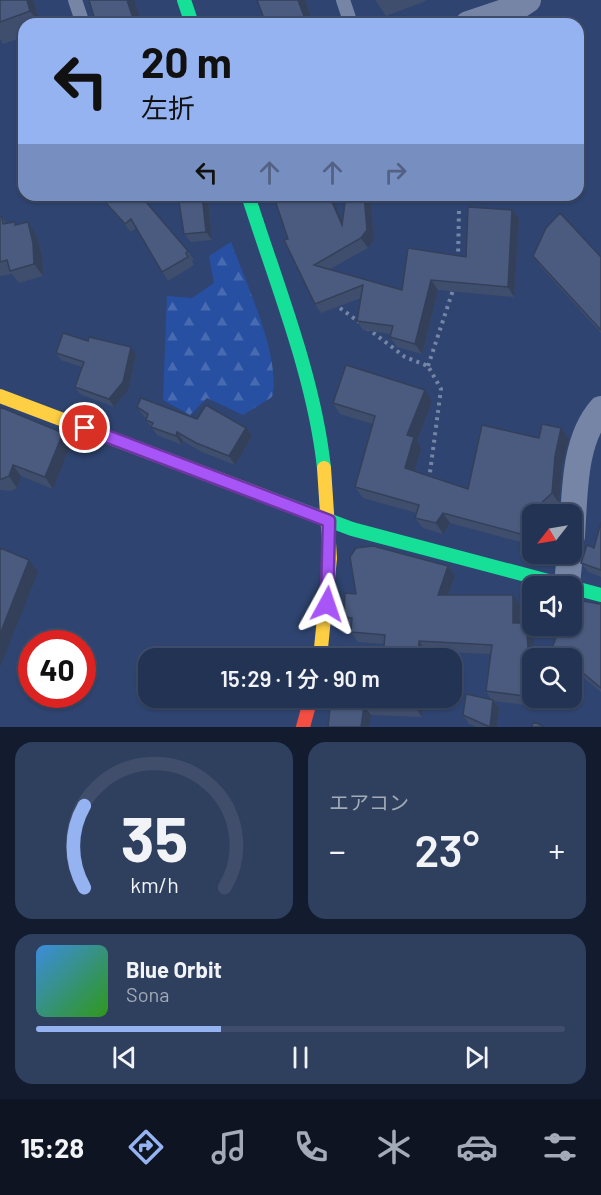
<!DOCTYPE html>
<html lang="ja">
<meta charset="utf-8">
<style>
:root{--surface:#233354;--page:#2f3f5e;--text:#f1f3f6;--muted:#a3aab8;--line:#404e6b;--accent:#95b2f1}
body{margin:0;font-family:Barlow,"Noto Sans JP",sans-serif;background:var(--page);color:var(--text);height:100vh;display:flex;flex-direction:column;font-size:22px;white-space:nowrap}
*{box-sizing:border-box;margin:0}
p{font-size:20px;color:var(--muted)}
.icon{flex:none;width:33px;height:33px;fill:none;stroke:currentColor;stroke-width:2;stroke-linecap:round;stroke-linejoin:round}
.map{position:relative;height:727px;overflow:hidden}
.drawer{display:flex;flex-direction:column;gap:15px;padding:15px;background:#131c2e;flex:1}
.drawer>*{flex:none}
.top-card{position:absolute;left:18px;top:18px;width:566px;height:183px;border-radius:18px;box-shadow:0 2px 4px #0004,0 0 0 2px var(--line);background:#95b2f1;color:#111;overflow:hidden}
.needle{width:39px;rotate:239deg}
.fabs{position:absolute;left:522px;top:504px;display:grid;gap:12px}
.fabs a{display:grid;place-items:center;width:60px;height:60px;border-radius:12px;background:var(--surface);box-shadow:0 2px 4px #0004,0 0 0 2px var(--line);font-size:30px}
.speed{position:absolute;left:18px;top:630px;display:flex;gap:12px;font-size:30px;font-weight:700;text-align:center}
.speed>*{display:grid;place-content:center;width:78px;height:78px;border-radius:50%;background:var(--surface);box-shadow:0 2px 4px #0004,0 0 0 2px var(--line);line-height:1}
.speed .limit{border:9px solid #d22;background:#fff;color:#111}
.pin{position:absolute;display:grid;place-items:center;width:51px;height:51px;color:#fff;margin:-26px;border:3px solid #fff;border-radius:50%;box-shadow:0 2px 6px #0007}
.me{position:absolute;width:66px;margin:-33px;rotate:5deg;stroke-linejoin:round;filter:drop-shadow(0 0 4px #0008)}
.turn{display:flex;align-items:center;gap:21px;height:126px;padding:0 24px;font-size:27px}
.turn .icon{width:78px;height:78px;stroke-width:2.5}
.turn b{display:block;font-size:42px;line-height:51px}
.lanes{display:flex;align-items:center;height:57px;padding:0 24px;background:#0003;justify-content:center;gap:30px;direction:ltr}
.lanes .off{opacity:.35}
.big{font-size:45px;font-weight:600;line-height:1.1}
.drawer .card{flex:1;display:flex;flex-direction:column;justify-content:center;gap:9px;min-width:0;padding:0 21px;border-radius:18px;background:var(--page)}
.drawer .dial{align-items:center;gap:0}
.dial svg{height:156px;overflow:visible;fill:none;stroke:var(--line);stroke-width:7;stroke-linecap:round;text-anchor:middle}
.dial text{fill:var(--text);stroke:none}
.song{display:flex;align-items:center;gap:18px}
.cover{width:72px;height:72px;border-radius:9px;background:linear-gradient(135deg,hsl(210 70% 55%),hsl(110 70% 35%))}
.played{height:6px;border-radius:3px;background:linear-gradient(90deg,var(--accent) 35%,var(--line) 35%)}
.keys{display:flex;justify-content:space-around;direction:ltr}
.heat{display:flex;justify-content:space-between;align-items:center;font-size:33px;direction:ltr}
.drawer .tiles{flex:1;display:grid;gap:15px;grid-template-columns:1fr 1fr}
.card:last-child{grid-column:span 2}
.trip{position:absolute;left:138px;top:648px;width:324px;height:60px;border-radius:18px;background:var(--surface);box-shadow:0 2px 4px #0004,0 0 0 2px var(--line);font-weight:600;line-height:60px;text-align:center}
.dock{display:flex;height:96px;justify-content:space-around;align-items:center;background:#0e1422;color:var(--muted)}
.dock .icon{width:42px;height:42px}
.dock .current{color:var(--accent)}
.dock b{font-size:27px;color:var(--text)}
.map>svg:first-child{display:block}
.forest{fill:url(#forest-firs)}
.lines{fill:none;stroke-linecap:round;stroke-linejoin:round}
.path{stroke:#7685a5;stroke-width:4;stroke-dasharray:3 4.5;stroke-linecap:butt}
.lane{stroke:#7685a5;stroke-width:14}
.street{stroke:#7685a5;stroke-width:26}
.fast{stroke:#16e098;stroke-width:14}
.slow{stroke:#ffcf43;stroke-width:14}
.jam{stroke:#f24e42;stroke-width:14}
.wall{fill:#404e6d}
.shaded-wall{fill:#344059}
.building{fill:#4a5b7f;stroke:#344059;stroke-width:1.5}
.route-casing{stroke:#6d37a1;stroke-width:15}
.route{stroke:#a855f7;stroke-width:10}
</style>
<div class="map">
<svg width="601" height="727" viewBox="0 0 601 727">
<defs>
<pattern id="forest-firs" width="22" height="20" patternUnits="userSpaceOnUse" patternTransform="scale(1.5)"><rect width="22" height="20" fill="#2750a2"/><path d="M5 1l3.5 6h-7zM16 11l3.5 6h-7z" fill="#476ab0"/></pattern>
</defs>
<rect width="100%" height="100%" fill="#2f4470"/>
<path class="forest" d="M231 242C245 281 282 359 272 397L243 415 207 398 190 415 163 400 167 296 192 298 214 283 209 256Z"/>
<g class="lines">
<path class="path" d="M458 259 459 209
M340 308 359 322
M367 328 405 357 428 366 441 389 429 480
M428 366 454 287"/>
<path class="lane" d="M75 0 83 24
M343 0 351 24"/>
<path class="street" d="M468 24 516 8 528 0
M572 536C575 495 573 441 601 409
M567 584 570 554"/>
<path class="fast" d="M184 0 192 24
M248 195C276 284 314 375 324 468
M264 496 352 529 601 595"/>
<path class="slow" d="M0 396 264 496
M320 658 330 558 324 468"/>
<path class="jam" d="M303 727 311 698"/>
</g>
<path class="wall" d="M0 0H33L41 24H24V37L3 44 0 39Z
M305 0 313 24H266Z
M375 0H426V1L386 16Z
M98 195H140L188 251 194 260 192 261 194 265 168 281 136 228 131 232Z
M285 195H332L342 220 346 195H384L382 202 370 199 374 240 368 248 330 269 402 290 466 257 512 210 519 219 514 297 438 290 422 354 397 347 390 337 391 334 363 330 357 321 361 298 321 313 315 304 288 239Z
M208 201 212 240 191 242 184 234Z
M0 217H2L6 223 17 225 28 222 36 235 42 255 43 276 19 283 12 274 0 276Z
M533 256 601 257V333L541 267Z
M88 341 136 355 128 390 114 407 80 394 75 387 82 367 61 360 56 353Z
M425 390 432 401 417 441 421 448 414 472 468 489 539 438 561 428 569 439 562 466 559 503 548 513 532 514V550L528 544 450 523 443 534 423 528 415 518 417 513 363 498 355 487 373 424 340 414 333 403Z
M0 407 71 444 53 489 21 476 17 488 11 491 0 490Z
M137 407 197 419 246 428 252 436 235 465 202 452 183 441 182 445 157 435 146 420V418L143 415Z
M601 522V577L588 572 581 563 594 548Z
M448 566 455 576 448 595 519 605 520 623 533 633 532 698H539L540 707 494 701 499 708 497 727H476L469 724 463 715 491 699 486 691 491 654 426 651 425 658H383L384 644 358 642 351 632 352 627 344 617 356 594Z
M601 603V692L572 668V658H559L552 649Z
M331 698H423L422 717 371 715 369 727H328Z"/>
<path class="shaded-wall" d="M27 0H33L41 24H39L30 11Z
M127 0H134L142 24H135Z
M298 0H305L313 24H309L304 16Z
M202 195H204L208 201 212 240 206 232Z
M329 195H332L348 235 342 225Z
M364 195H367L370 199 374 240 368 248 361 238Z
M377 195H384L382 202Z
M512 210 519 219 514 297 508 287Z
M28 222 36 235 42 255 43 276 34 264Z
M431 280 438 290 422 354 415 344Z
M131 347 136 355 128 390 114 407 109 399Z
M425 390 432 401 417 441 421 448 412 479 405 468 407 435Z
M246 428 252 436 235 465 229 456Z
M561 428 569 439 562 466 559 503 552 493 555 456Z
M177 432 183 441 182 445 176 436Z
M63 433 71 444 53 489 45 477Z
M13 465 21 476 17 488 9 476Z
M443 513 450 523 443 534 436 523Z
M29 560 38 572 0 667V634Z
M448 566 455 576 444 605 438 595Z
M513 595 519 605 520 633 513 623Z
M526 623 533 633 535 658H532V693Z
M419 641 426 651 425 658H418Z
M416 698H423L422 717 415 707Z
M533 698H539L540 707Z
M493 700 499 708 497 727H490Z
M364 706 371 715 369 727H361Z"/>
<path class="building" d="M0 0H27L30 11 0 22Z
M89 0H127L135 24H96Z
M257 0H298L304 16 282 24H266Z
M99 195H140L188 251 186 253 188 257 162 272 131 219 125 224Z
M178 195H202L206 232 184 234Z
M285 195H329L342 225 346 195H364L367 230 361 238 314 265 402 290 408 248 466 257 468 207 512 210 508 287 431 280 415 344 390 337 393 326 357 321 363 285 315 304 284 240 288 239 276 203 286 198Z
M560 213 601 257V330L533 256 546 228Z
M0 217H2L3 224 15 222V225L28 222 33 243 34 264 10 271 7 260 0 262Z
M63 333 88 341 89 337 131 347 123 382 109 399 75 387 84 362 56 353Z
M346 365 425 390 407 435 414 437 405 468 468 489 482 425 539 438 542 424 561 428 555 456 552 493 534 510 550 514H532V541L525 539V535L443 513 436 523 415 518 419 505 355 487 375 416 333 403Z
M141 398 197 419 206 405 246 428 229 456 196 443 177 432 176 436 151 427 153 423 146 420 148 414 137 407Z
M0 407 63 433 45 477 13 465 9 476 2 479H0Z
M601 522V570L581 563 587 545 594 548Z
M373 546 448 566 438 595H513V623H526L532 697 486 691 492 645 419 641 418 658H383L385 635 351 632 352 618 344 617 345 593 356 594 350 557 356 548Z
M0 548 29 560 0 634Z
M572 599 599 604 601 603V688L572 664V658H564L552 649 560 626H572Z
M466 694 493 700 490 727 463 715Z
M331 698H416L415 707 364 706 361 727H328Z
M534 722 545 727H531Z"/>
<g class="lines">
<g class="route-casing">
<path id="route" d="M85 428 329 521 327 604"/>
</g>
<use href="#route" class="route"/>
</g>
</svg>
<div class="fabs">
<a><svg class="needle" viewBox="-14 -14 28 28"><path d="M0-13l5 13h-10z" fill="#e53935"/><path d="M0 13l5-13h-10z" fill="#a3aab8"/></svg></a>
<a><svg class="icon" aria-label="sound" viewBox="0 0 24 24"><path d="M4 9h4l5-4v14l-5-4H4zM17 9q2 3 0 6"/></svg></a>
<a><svg class="icon" aria-label="search" viewBox="0 0 24 24"><circle cx="10" cy="10" r="6"/><path d="M15 15l6 6"/></svg></a>
</div>
<div class="speed"><div class="limit">40</div></div>
<div class="pin" style="left:85px;top:428px;background:#d93025"><svg class="icon" aria-label="arrive" viewBox="0 0 24 24"><path d="M6 21V4h12l-3 4 3 4H6"/></svg></div>
<svg class="me" style="left:327px;top:604px" viewBox="-20 -20 40 40"><path d="M0-17L14 15 0 8-14 15z" fill="#a855f7" stroke="#fff" stroke-width="4"/></svg>
<div class="trip">15:29 · 1 分 · 90 m</div>
<div class="top-card">
<div class="turn"><svg class="icon" aria-label="left" viewBox="0 0 24 24"><path d="M17 20v-9H6M10 6l-5 5 5 5"/></svg><div><b>20 m</b>左折</div></div>
<div class="lanes"><svg class="icon" aria-label="left" viewBox="0 0 24 24"><path d="M17 20v-9H6M10 6l-5 5 5 5"/></svg><svg class="icon off" aria-label="ahead" viewBox="0 0 24 24"><path d="M12 20V5M6 11l6-6 6 6"/></svg><svg class="icon off" aria-label="ahead" viewBox="0 0 24 24"><path d="M12 20V5M6 11l6-6 6 6"/></svg><svg class="icon off" aria-label="right" viewBox="0 0 24 24"><path d="M7 20v-9h11M14 6l5 5-5 5"/></svg></div>
</div>
</div>
<section class="drawer">
<div class="tiles">
<div class="card dial"><svg viewBox="0 0 100 80">
<path d="M14 69A42 42 0 1 1 86 69"/>
<path d="M14 69A42 42 0 0 1 14 27" stroke="#95b2f1"/>
<text x="50" y="56" font-size="32" font-weight="700">35</text>
<text x="50" y="72" font-size="11">km/h</text>
</svg></div>
<div class="card"><p>エアコン</p>
<div class="heat"><a>−</a><b class="big">23°</b><a>+</a></div>
</div>
<div class="card">
<div class="song"><i class="cover"></i><div><b>Blue Orbit</b><p>Sona</p></div></div>
<div class="played"></div>
<div class="keys"><svg class="icon" aria-label="previous" viewBox="0 0 24 24"><path d="M18 5L8 12l10 7zM5 5v14"/></svg><svg class="icon" aria-label="pause" viewBox="0 0 24 24"><path d="M8 5v14M16 5v14"/></svg><svg class="icon" aria-label="next" viewBox="0 0 24 24"><path d="M6 5l10 7-10 7zM19 5v14"/></svg></div>
</div>
</div>
</section>
<nav class="dock">
<b>15:28</b>
<svg class="icon current" aria-label="directions" viewBox="0 0 24 24"><path d="M12 3l9 9-9 9-9-9zM9 14v-3h6M13 9l2 2-2 2"/></svg>
<svg class="icon" aria-label="music" viewBox="0 0 24 24"><path d="M9 18V5l10-2v13"/><circle cx="6" cy="18" r="3"/><circle cx="16" cy="16" r="3"/></svg>
<svg class="icon" aria-label="phone" viewBox="0 0 24 24"><path d="M5 4h4l2 5-3 2q2 4 5 5l2-3 5 2v4C11 20 4 13 5 4z"/></svg>
<svg class="icon" aria-label="climate" viewBox="0 0 24 24"><path d="M12 3v18M4 7l16 10M4 17L20 7"/></svg>
<svg class="icon" aria-label="car" viewBox="0 0 24 24"><path d="M5 17H2v-5l4-1 3-4h7l3 4 3 1v5h-3M9 17h6M6 11h13"/><circle cx="7" cy="17" r="2"/><circle cx="17" cy="17" r="2"/></svg>
<svg class="icon" aria-label="filters" viewBox="0 0 24 24"><path d="M4 7h16M4 17h16"/><circle cx="9" cy="7" r="2"/><circle cx="15" cy="17" r="2"/></svg>
</nav>
